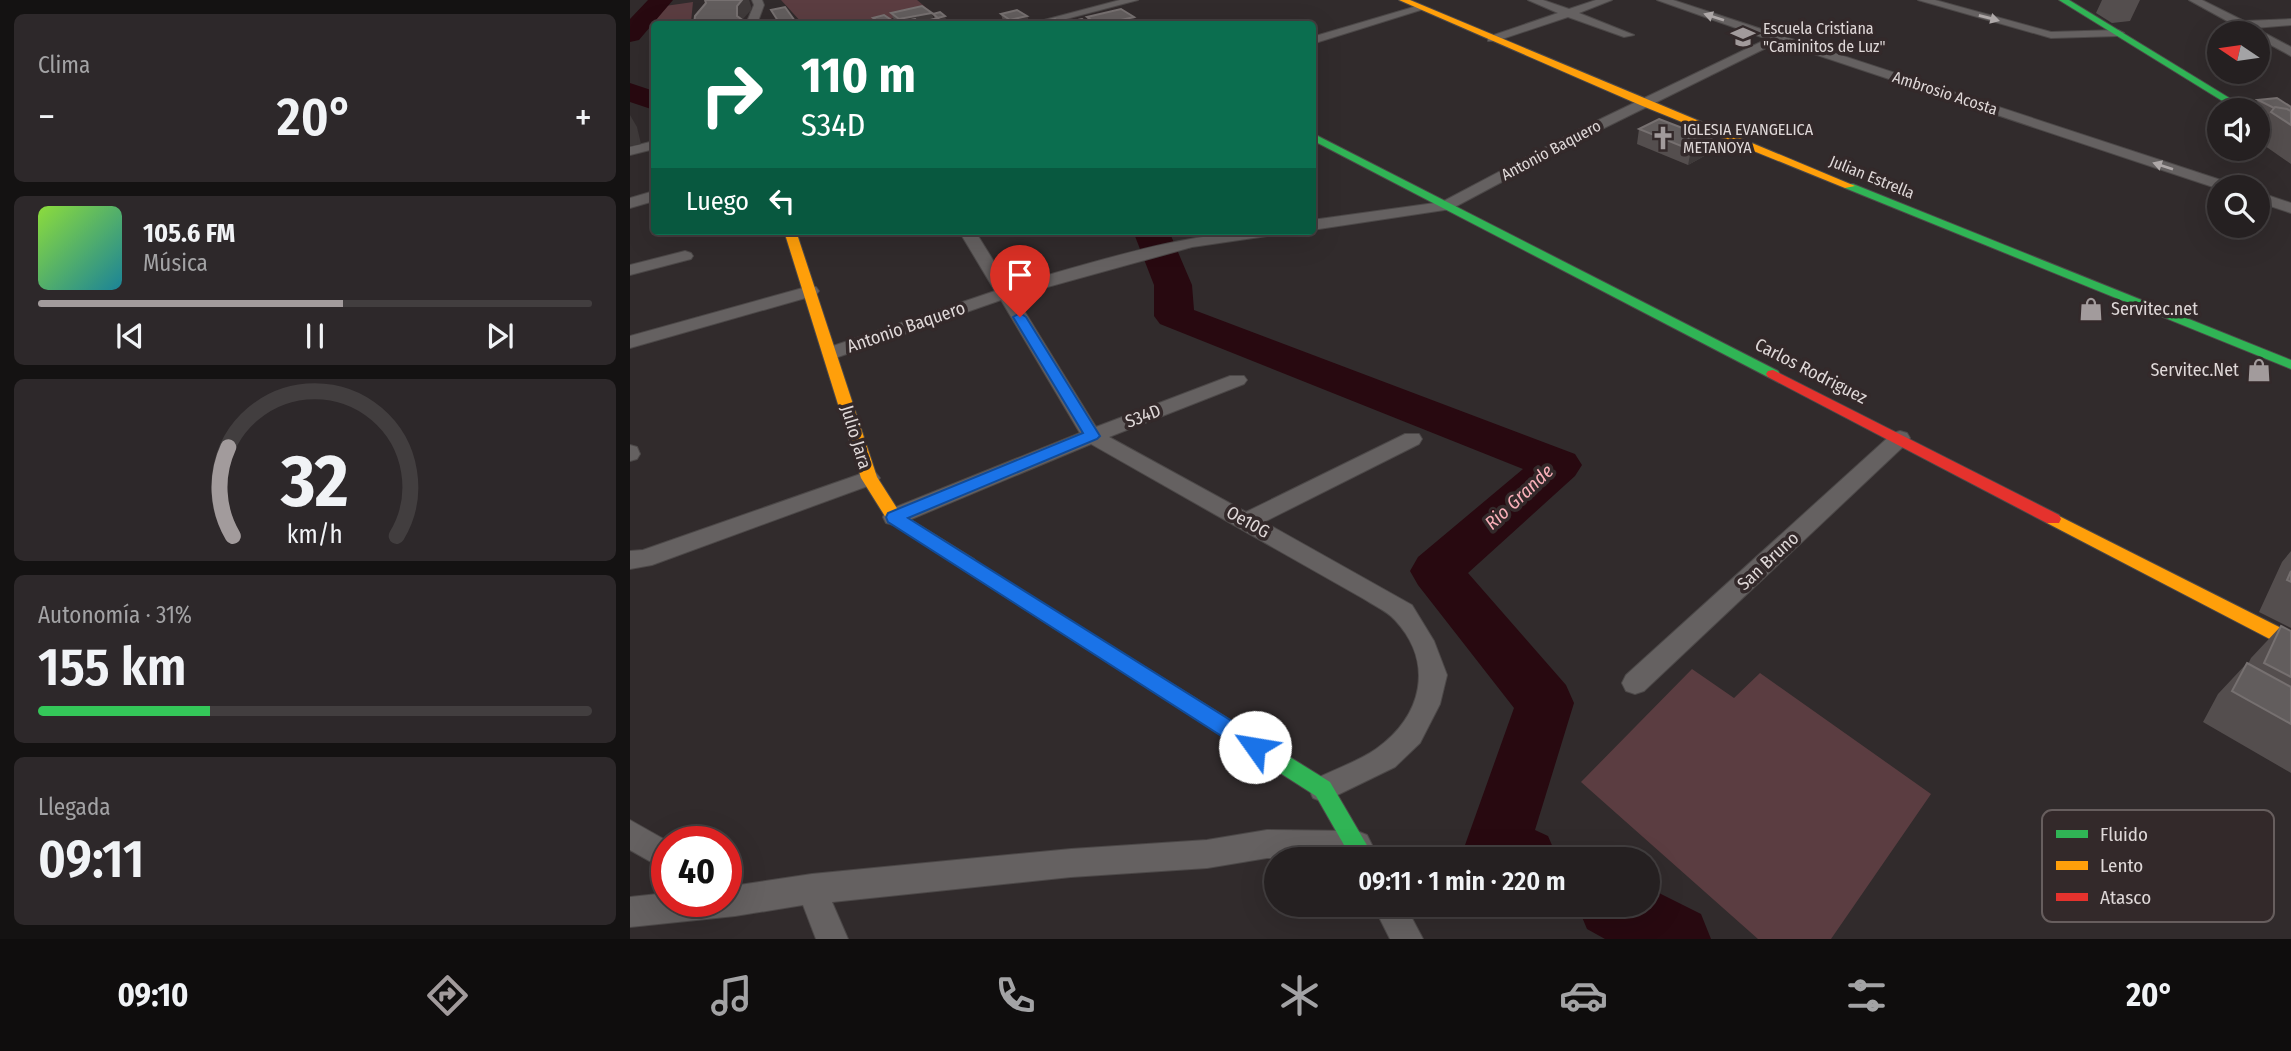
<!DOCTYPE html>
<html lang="es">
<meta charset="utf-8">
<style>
:root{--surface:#252021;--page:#2d282a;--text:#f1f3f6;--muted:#a3a3a5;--line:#423e3f;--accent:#a29b9c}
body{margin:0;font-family:"Fira Sans Condensed",sans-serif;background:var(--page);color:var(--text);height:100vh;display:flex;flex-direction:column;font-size:26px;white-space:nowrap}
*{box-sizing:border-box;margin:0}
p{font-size:23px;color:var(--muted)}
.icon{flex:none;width:38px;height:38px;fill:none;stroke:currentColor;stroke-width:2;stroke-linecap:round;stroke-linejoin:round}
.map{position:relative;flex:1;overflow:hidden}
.panel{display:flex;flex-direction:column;gap:14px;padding:14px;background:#141212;width:630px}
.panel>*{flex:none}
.banner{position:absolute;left:21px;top:21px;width:665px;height:214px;border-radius:7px;box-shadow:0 7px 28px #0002,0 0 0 2px var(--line);background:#0b6e4f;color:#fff;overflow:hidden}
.needle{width:46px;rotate:283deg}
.controls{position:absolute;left:1577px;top:21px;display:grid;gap:14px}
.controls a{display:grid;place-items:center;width:63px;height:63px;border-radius:50%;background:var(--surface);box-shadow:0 7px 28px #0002,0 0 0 2px var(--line);font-size:35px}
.speed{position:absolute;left:21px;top:826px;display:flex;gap:14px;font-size:35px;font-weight:700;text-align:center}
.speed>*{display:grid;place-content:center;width:91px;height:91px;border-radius:50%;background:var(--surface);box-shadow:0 7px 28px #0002,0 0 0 2px var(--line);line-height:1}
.speed .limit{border:10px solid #d22;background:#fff;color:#111}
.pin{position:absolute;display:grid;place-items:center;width:60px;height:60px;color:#fff;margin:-72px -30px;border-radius:50% 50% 50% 0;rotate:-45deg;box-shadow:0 0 7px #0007}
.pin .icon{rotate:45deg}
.me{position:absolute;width:77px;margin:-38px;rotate:302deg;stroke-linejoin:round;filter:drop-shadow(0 0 5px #0008)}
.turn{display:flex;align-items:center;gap:24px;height:147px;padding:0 35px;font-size:32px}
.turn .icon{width:91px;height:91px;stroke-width:2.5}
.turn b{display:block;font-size:49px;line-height:60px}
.then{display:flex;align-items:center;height:66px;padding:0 35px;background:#0003;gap:14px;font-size:26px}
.big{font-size:52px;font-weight:600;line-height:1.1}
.panel .tile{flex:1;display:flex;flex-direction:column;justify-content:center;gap:10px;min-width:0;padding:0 24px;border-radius:10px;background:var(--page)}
.panel .dial{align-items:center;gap:0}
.dial svg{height:182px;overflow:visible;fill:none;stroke:var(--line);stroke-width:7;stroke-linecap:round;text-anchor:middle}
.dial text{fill:var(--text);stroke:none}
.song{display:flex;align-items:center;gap:21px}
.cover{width:84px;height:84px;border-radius:10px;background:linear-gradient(135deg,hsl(90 70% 55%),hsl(190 70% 35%))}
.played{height:7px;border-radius:4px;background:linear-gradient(90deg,var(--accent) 55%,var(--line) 55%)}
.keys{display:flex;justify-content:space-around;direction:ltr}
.heat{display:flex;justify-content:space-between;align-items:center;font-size:38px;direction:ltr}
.charge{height:10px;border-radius:5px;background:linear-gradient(90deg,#34c759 31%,var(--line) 0)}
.trip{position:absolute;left:634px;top:847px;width:396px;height:70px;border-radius:35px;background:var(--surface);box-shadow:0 7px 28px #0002,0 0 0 2px var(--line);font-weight:600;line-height:70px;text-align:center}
.menu{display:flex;height:112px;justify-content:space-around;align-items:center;background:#0f0d0d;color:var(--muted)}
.menu .icon{width:49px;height:49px}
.menu .selected{color:var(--accent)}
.menu b{font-size:32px;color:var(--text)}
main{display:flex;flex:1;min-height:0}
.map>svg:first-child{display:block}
.green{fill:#5b3d41}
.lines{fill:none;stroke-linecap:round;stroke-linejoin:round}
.river{fill:#280910;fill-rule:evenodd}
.street-casing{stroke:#4c4848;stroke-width:2}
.fast-casing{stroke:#4c4848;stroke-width:2}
.slow-casing{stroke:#4c4848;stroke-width:2}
.jam-casing{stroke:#4c4848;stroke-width:2}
.street{fill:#656161;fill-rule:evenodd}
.fast{fill:#30b455;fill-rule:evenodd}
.slow{fill:#ff9f0a;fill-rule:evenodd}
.jam{fill:#e5322d;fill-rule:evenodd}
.wall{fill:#544e4e}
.shaded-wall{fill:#3f3a3a}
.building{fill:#625d5d;stroke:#767070;stroke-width:2}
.oneway{fill:#aea8a8}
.route{fill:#1a73e8;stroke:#114b97;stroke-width:2}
.labels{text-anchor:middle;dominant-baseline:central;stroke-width:7;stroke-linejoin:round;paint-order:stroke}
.far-poi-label{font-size:16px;fill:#dfd8d8;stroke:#33292a;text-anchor:start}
.far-street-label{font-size:16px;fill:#dfd8d8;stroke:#33292a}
.poi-label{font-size:18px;fill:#dfd8d8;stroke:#33292a;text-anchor:start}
.street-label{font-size:18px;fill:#dfd8d8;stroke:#33292a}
.water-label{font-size:19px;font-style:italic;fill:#f9b0b9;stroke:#33292a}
.key{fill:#33292a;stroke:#675e5e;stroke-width:2}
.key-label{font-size:19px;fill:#dfd8d8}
</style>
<main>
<section class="panel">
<div class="tile"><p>Clima</p>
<div class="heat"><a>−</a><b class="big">20°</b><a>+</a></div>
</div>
<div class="tile">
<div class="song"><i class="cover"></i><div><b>105.6 FM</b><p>Música</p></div></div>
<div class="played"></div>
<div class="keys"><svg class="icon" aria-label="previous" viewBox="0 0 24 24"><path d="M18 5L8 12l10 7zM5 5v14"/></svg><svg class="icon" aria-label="pause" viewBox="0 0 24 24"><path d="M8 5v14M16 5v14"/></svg><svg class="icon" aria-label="next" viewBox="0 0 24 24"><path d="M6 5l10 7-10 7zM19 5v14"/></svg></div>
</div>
<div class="tile dial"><svg viewBox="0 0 100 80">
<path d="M14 69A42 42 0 1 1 86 69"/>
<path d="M14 69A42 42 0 0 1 12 30" stroke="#a29b9c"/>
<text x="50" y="56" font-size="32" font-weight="700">32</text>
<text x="50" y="72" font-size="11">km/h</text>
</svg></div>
<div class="tile"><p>Autonomía · 31%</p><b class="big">155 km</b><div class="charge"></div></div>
<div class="tile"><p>Llegada</p><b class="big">09:11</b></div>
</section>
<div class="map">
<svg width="1661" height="939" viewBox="0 0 1661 939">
<rect width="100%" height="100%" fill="#312b2c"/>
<path class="green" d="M151 0H287L299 10 237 24H173Z
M63 2 61 22 25 24 28 7Z
M1062 669 1104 698 1130 673 1301 794 1201 939H1128L951 782Z"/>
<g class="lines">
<path class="river" d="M18 0H43L9 40 0 42V19Z
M0 83 24 91V110L0 102Z
M503 231H539L562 285 564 310 945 454 952 465 945 476 838 573 936 685 944 703 905 830 918 836 928 859H841L835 845 884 708 788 585 780 571 788 557 893 469 530 324 524 316V285Z
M1017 887 1071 914 1081 939H975L957 929 947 905H1017Z"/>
<g class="street-casing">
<path id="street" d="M122 0H132L134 5 127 24H116L124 5Z
M490 0H508L417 24H399Z
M898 0H913L939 9 966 0H982L949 13 1004 35 994 37 938 17 866 41H858V37L928 13Z
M1027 0H1043L1603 184 1605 187 1589 189 1148 42 962 134 821 209 682 230V220L812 202 952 128 1137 39Z
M1288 0H1305L1421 32 1488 30 1494 33 1488 36 1421 38Z
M1559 0H1572L1614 21 1661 19V25L1625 28 1661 47V56L1628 38V33H1619Z
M787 6 797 8 682 44V37Z
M24 141V149L0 155V147Z
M24 191V201L0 208V198Z
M1628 192 1661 203V213L1628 202Z
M329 231H345L379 286C467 262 554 231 645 231L637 236 562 247 385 296 466 427 600 376H614L617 380 614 384 479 437 616 512 775 434H789L792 439 789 444 634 522 782 605 804 641 817 675 810 704 790 743 765 767 693 802 683 798 679 789 683 780C703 770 727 762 746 749 792 717 805 663 765 620 757 611 743 605 734 599L461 444 272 523 264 525 256 523 253 517 256 511 450 433 371 300 208 357 201 359 192 353 194 349 365 291Z
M55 251 61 253 63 256 61 259 0 275V265Z
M180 286 186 287 189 291 186 295 0 348V336Z
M1270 431 1277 433 1280 438 1277 443 1014 691 1005 694 996 691 992 683 996 675 1263 433Z
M0 445 7 447 10 454 7 459 0 461Z
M239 471 246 473 250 478 246 483 22 565 0 569V551L13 550Z
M0 820 39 842H37V871L0 850Z
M637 830 727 831 737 835 742 845 737 855 727 859 637 858 577 868 441 877 202 902 218 939H186L173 905 105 916 0 927V897L37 893V901H96V887L182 874 441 849 577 840Z
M743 905H775L793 939H760Z"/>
</g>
<g class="fast-casing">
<path id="fast" d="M1429 0H1439L1619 110H1607Z
M682 133 1148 371 1150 374 1148 377H1138L682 140Z
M1215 184H1223L1661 360V369L1215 188Z
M338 557 700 782 745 859H722L686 796 332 569 329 564 332 559Z"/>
</g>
<g class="slow-casing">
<path id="slow" d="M769 0H780L1225 186 1215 188 1010 105Z
M1628 116 1661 135V142L1628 123Z
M154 231H166L247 477 270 513 344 559 347 564 344 569H332L258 521 231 478Z
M1423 513 1661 633V650L1417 523 1415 519 1417 515Z"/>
</g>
<g class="jam-casing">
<path id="jam" d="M1143 370 1429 515 1431 519 1429 523H1417L1138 377 1136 374 1138 371Z"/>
</g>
<use href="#street" class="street"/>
<use href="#fast" class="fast"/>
<use href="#slow" class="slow"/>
<use href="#jam" class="jam"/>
</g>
<path class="wall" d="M1472 0H1510L1500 21 1482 23 1466 13Z
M261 13 305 19 303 14 317 22 313 23 314 24H245L243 18 266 24 268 23 264 20Z
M371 14 397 16 399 22 391 24H378L373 21Z
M457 17H504L505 24H458Z
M1628 100 1661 107V164L1628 141V134L1639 115 1624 107Z
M1009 129 1081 139 1078 154 1058 165 1007 144Z
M1661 551V628L1629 612 1652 562Z
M1651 626 1661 631V773L1573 722 1588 694 1617 663 1618 664 1621 658Z"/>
<path class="shaded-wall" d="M112 0H119L122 9 113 19V24L107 16V6Z
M302 13 304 20 271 24 269 19Z
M315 16 317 22 313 23 314 24H306L310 23 308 18Z
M397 16 399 22 391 24H381L380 20Z
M504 17 505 24H474Z
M165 21 166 24H150Z
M0 115 7 127 11 144 0 146Z
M1081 139 1078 154 1058 165 1061 150Z"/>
<path class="building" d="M75 0H112L107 6V16L118 24H64L65 16 76 3Z
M292 6 302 13 269 19 261 13Z
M155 7 165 21 150 24 141 10Z
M491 9 504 17 474 24H467L457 17Z
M387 10 397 16 380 20 371 14Z
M310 12 315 16 308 18 303 14Z
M254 15 266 23 252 24 243 18Z
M307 18 313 23 306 24H297L293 22Z
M285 19 288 22 278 24H262Z
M425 19 433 24H411L409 23Z
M452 19 456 22 445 24H441L438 22Z
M292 21 297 24H278Z
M1647 98 1661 107V111L1657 109 1645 107 1644 108 1628 100Z
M1645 107 1657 109 1661 111V125L1641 112Z
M1029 119 1081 139 1061 150 1009 129Z
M1661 571V582L1657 580Z
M1651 626 1661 631V677L1634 663Z
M1617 663 1661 687V724L1602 691Z"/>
<defs><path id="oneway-solid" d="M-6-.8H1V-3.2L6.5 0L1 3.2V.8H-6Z" transform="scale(1.75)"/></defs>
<g class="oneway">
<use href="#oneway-solid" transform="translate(1084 17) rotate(-162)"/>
<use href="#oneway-solid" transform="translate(1359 18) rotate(15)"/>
<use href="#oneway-solid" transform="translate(1533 166) rotate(-162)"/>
</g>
<path class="route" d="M390 313 396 317 470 436 467 439 278 518 632 740 635 747 632 753 625 756 618 753 258 522 256 517 258 513 453 433 383 317Z"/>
<defs>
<g id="school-bare" transform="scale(1.89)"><path d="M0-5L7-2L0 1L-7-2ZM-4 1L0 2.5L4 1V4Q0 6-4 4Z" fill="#a29b9c" stroke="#33292a" stroke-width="2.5" paint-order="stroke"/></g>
<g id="church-bare" transform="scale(1.89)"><path d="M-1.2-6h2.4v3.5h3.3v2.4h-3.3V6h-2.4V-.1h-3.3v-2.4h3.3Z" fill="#a29b9c" stroke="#33292a" stroke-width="2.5" paint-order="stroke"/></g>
<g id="shop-bare" transform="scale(1.89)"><path d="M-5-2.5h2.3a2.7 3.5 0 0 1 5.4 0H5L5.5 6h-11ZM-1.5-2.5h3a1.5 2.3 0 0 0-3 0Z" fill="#a29b9c" stroke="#33292a" stroke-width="2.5" paint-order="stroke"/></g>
</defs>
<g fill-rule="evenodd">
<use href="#school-bare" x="1113" y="37"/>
<use href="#church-bare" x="1033" y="138"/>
<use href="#shop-bare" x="1461" y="309"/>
<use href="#shop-bare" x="1629" y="370"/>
</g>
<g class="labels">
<g class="far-poi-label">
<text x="1133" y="28">Escuela Cristiana<tspan x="1133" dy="18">"Caminitos de Luz"</tspan></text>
<text x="1053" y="129">IGLESIA EVANGELICA<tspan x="1053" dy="18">METANOYA</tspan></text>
</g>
<g class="far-street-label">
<text transform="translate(1315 93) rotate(18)">Ambrosio Acosta</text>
<text transform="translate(921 150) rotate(-28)">Antonio Baquero</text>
<text transform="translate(1242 177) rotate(22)">Julian Estrella</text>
</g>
<g class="poi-label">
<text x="1481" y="309">Servitec.net</text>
<text x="1609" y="370" text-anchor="end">Servitec.Net</text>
</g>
<g class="street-label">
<text transform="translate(276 327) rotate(-19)">Antonio Baquero</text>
<text transform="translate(1181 371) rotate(27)">Carlos Rodriguez</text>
<text transform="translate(513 416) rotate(-21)">S34D</text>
<text transform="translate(226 437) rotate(73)">Julio Jara</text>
<text transform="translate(618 522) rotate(29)">Oe10G</text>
<text transform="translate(1138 561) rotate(-43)">San Bruno</text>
</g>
<g class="water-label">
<text transform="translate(889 497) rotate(-43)">Rio Grande</text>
</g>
</g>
<rect x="1412" y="810" width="232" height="112" rx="10" class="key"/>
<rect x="1426" y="830" width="32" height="8" fill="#30b455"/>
<rect x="1426" y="861" width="32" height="9" fill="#ff9f0a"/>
<rect x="1426" y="893" width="32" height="8" fill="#e5322d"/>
<g class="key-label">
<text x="1470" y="841">Fluido</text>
<text x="1470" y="872">Lento</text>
<text x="1470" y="904">Atasco</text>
</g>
</svg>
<div class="controls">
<a><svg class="needle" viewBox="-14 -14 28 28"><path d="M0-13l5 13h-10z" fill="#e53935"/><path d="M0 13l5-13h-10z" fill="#a3a3a5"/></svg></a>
<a><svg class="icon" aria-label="sound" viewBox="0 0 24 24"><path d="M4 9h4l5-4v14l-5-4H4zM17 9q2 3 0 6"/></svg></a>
<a><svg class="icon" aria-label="search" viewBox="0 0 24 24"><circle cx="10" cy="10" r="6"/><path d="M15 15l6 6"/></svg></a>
</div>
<div class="speed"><div class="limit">40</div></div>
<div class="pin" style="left:390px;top:317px;background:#d93025"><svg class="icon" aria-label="arrive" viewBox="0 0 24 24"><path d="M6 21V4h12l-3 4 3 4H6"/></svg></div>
<svg class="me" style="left:625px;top:747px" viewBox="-20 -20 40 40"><circle r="19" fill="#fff"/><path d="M0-13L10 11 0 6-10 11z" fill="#1a73e8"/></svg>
<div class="trip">09:11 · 1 min · 220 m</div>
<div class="banner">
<div class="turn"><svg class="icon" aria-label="right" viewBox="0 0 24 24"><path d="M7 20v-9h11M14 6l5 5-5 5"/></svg><div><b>110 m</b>S34D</div></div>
<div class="then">Luego<svg class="icon" aria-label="left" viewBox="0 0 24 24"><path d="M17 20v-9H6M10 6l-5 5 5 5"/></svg></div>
</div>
</div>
</main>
<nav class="menu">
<b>09:10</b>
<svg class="icon selected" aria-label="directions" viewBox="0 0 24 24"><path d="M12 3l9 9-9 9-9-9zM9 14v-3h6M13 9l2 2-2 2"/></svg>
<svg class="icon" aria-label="music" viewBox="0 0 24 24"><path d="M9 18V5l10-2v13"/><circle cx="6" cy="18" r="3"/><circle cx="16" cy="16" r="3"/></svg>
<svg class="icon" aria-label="phone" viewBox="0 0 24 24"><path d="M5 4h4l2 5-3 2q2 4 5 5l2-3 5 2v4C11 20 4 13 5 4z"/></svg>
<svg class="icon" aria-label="climate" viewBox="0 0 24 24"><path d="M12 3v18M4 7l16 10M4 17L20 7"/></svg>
<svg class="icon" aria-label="car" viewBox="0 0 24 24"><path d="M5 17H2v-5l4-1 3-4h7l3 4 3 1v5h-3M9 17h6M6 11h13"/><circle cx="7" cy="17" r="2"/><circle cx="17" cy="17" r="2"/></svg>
<svg class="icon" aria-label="filters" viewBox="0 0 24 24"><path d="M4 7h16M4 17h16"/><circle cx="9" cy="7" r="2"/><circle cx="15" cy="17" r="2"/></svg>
<b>20°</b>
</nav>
